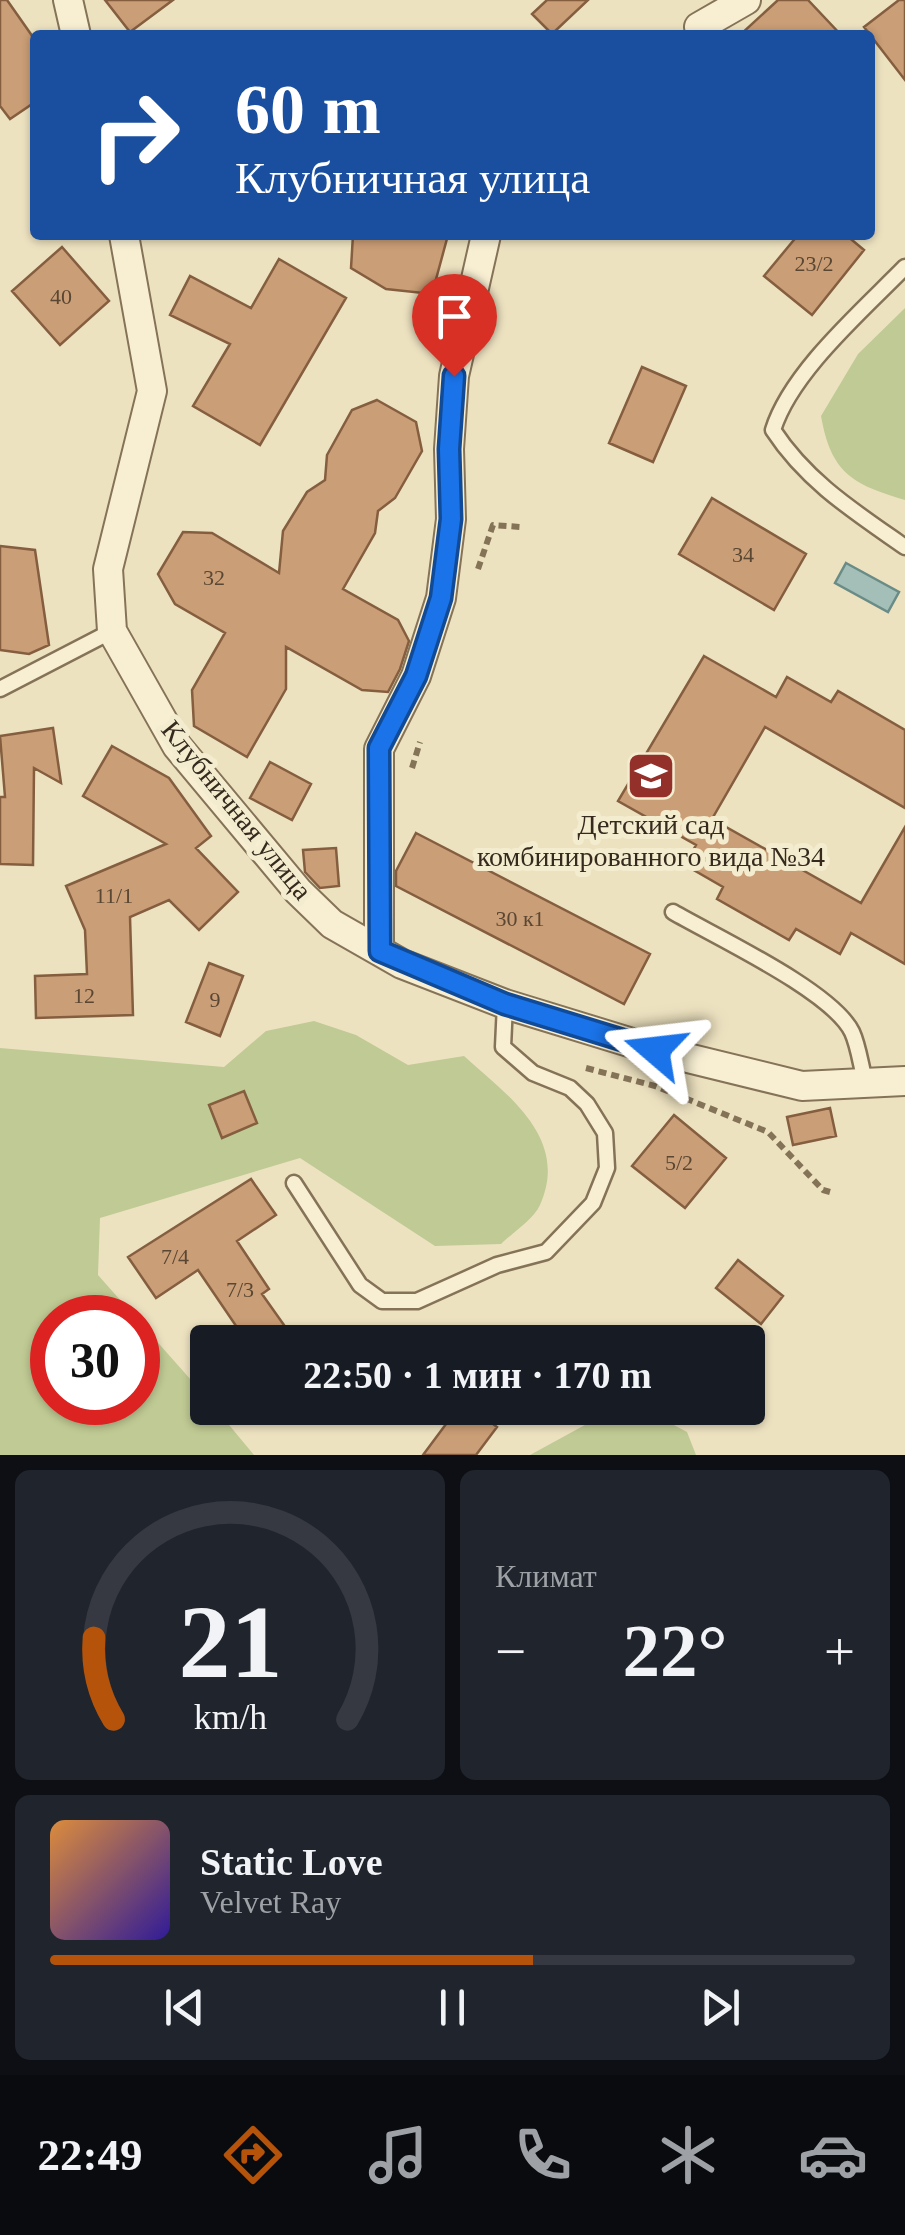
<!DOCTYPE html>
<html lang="ru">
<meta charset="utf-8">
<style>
:root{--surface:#171b24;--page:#20242c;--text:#f1f3f6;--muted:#9ea1a6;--line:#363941;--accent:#b45309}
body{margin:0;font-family:Georgia,serif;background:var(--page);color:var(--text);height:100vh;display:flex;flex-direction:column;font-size:38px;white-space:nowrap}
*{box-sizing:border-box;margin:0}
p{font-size:32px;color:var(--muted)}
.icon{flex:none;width:55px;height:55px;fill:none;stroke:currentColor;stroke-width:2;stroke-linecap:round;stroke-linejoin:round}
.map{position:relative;height:1455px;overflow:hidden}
.side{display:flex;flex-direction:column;gap:15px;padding:15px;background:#0d0f14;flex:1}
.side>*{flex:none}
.top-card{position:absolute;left:30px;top:30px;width:845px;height:210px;border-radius:10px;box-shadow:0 2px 8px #0004;background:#1a4fa0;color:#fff;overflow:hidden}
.speed{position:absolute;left:30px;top:1295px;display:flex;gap:20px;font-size:50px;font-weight:700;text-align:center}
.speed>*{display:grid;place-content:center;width:130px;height:130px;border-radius:50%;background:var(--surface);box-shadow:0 2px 8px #0004;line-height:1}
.speed .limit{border:15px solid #d22;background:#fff;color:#111}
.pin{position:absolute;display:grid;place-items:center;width:85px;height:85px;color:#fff;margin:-102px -42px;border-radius:50% 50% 50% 0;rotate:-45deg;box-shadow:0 0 10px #0007}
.pin .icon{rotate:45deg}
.me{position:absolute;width:110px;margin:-55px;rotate:287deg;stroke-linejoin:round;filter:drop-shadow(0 0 8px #0008)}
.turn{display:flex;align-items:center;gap:35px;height:210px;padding:0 40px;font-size:45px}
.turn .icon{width:130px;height:130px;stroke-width:2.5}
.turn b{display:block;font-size:70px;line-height:85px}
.big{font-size:75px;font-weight:800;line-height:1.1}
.side .tile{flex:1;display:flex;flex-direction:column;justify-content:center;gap:15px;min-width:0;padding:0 35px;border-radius:15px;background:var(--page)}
.side .dial{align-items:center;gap:0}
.dial svg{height:260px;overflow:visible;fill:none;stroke:var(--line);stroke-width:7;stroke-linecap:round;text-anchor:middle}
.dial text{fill:var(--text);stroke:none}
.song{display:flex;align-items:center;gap:30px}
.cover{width:120px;height:120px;border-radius:15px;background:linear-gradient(135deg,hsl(30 70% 55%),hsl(250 70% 35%))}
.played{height:10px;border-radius:5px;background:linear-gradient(90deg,var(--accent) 60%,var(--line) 60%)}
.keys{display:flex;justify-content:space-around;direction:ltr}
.heat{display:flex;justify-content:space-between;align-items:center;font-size:55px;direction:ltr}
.side .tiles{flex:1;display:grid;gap:15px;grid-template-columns:1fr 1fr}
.tile:last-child{grid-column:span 2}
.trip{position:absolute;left:190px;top:1325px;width:575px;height:100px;border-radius:10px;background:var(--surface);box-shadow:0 2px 8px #0004;font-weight:800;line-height:100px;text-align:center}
.dock{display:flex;height:160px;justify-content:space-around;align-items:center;background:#090b0e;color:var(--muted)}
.dock .icon{width:70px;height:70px}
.dock .selected{color:var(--accent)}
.dock b{font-size:45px;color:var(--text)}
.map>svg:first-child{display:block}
.green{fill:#c0ca94;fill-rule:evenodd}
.water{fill:#a3bfb8;stroke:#6a8c86;stroke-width:2.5}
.building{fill:#ca9e76;stroke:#845e3f;stroke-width:2.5}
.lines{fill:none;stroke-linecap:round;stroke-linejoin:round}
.service-casing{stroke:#857358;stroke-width:19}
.minor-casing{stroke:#857358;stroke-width:32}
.path{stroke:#857358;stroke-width:6;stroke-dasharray:8 5;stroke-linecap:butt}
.service{stroke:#f8efd3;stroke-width:14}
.minor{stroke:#f8efd3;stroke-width:28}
.route-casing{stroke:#114b97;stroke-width:25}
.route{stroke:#1a73e8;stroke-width:18}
.labels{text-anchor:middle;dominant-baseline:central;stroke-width:10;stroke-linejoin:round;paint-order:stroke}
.number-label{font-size:22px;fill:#5a4733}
.street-label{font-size:28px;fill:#352a1d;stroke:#f4eccf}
.poi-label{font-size:28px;fill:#352a1d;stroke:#f4eccf}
</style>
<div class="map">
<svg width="905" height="1455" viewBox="0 0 905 1455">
<rect width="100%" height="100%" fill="#ede2c0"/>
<path class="green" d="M905 308V500C851 484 831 472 821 416L858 354Z
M314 1021 356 1035 408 1065 464 1056C507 1095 570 1138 540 1205 534 1219 512 1233 501 1244L435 1246 300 1158 100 1218 98 1275 207 1398 208 1408H215L254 1455H0V1048L224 1067 266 1031ZM52 1318H138V1402H52Z
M616 1408H642L687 1432 696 1455H530Z"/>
<path class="water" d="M846 563 899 592 888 612 835 583Z"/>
<path class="building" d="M0 0H7L35 40V102L10 119 0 106Z
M105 0H173L130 32Z
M547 0H588L552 34 532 14Z
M778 0H808L841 35H740Z
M899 0H905V80L864 27Z
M353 235H448L432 294 386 289 351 268Z
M798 235H846L864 250 812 315 764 276Z
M62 247 109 301 60 345 12 291Z
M279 259 346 298 260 445 193 406 230 344 170 315 190 276 251 308Z
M642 367 686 386 653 462 609 443Z
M377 400 416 422 422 451 395 498 378 511 375 533 343 589 398 620 409 641 400 669 388 692 362 690 286 647V689L247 757 194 726 192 690 225 633 175 604 158 574 183 532 212 533 279 573 283 531 307 492 325 480 327 455 352 410Z
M712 498 806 554 774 610 679 554Z
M0 546 35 550 49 645 29 654 0 650Z
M704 656 776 697 787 677 831 702 838 691 905 730V808L765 727 712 819 861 903 905 827V964L851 933 840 954 796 929 789 940 717 899 723 887 685 865 696 845 618 801Z
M53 728 61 783 34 768 33 865 0 864V797H5L0 736Z
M112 746 169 778 211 836 196 848 238 892 199 930 169 900 130 917 133 1015 36 1018 35 976 87 974 85 930 66 886 166 844 83 796Z
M270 762 311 784 292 820 250 798Z
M416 833 650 954 624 1004 396 886V871Z
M336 848 339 886 320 888 305 872 303 850Z
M209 963 243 976 220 1036 186 1022Z
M244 1091 257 1123 222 1138 209 1105Z
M830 1108 836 1136 793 1145 787 1117Z
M674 1115 726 1158 685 1208 632 1166Z
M251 1179 276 1215 237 1241 269 1289 262 1294 296 1342H247L198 1270 156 1298 128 1257Z
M738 1260 783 1296 761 1324 716 1288Z
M458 1408H472L497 1427 476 1455H423Z"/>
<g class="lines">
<g class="service-casing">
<path id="service" d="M905 267C862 311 791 372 773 430 807 482 855 512 905 547
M0 689 112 631
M673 912C716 937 832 991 852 1032 859 1047 861 1068 866 1084
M294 1183 360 1285 382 1301H417L497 1265 546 1252 593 1203 607 1168 605 1133 587 1104 570 1088 533 1073 503 1047 505 1004"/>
</g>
<g class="minor-casing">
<path id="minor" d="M68 0 76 35
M699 27 746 0
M124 235 152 391 108 569 112 631 177 746 298 891 332 924 402 964 505 1004 655 1050 802 1086 905 1081
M379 951V749L416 676 441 598 451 519 449 449 454 376 486 235"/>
</g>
<path class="path" d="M478 569 493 525 521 527
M412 768 420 742
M586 1068 655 1086 768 1132 823 1190 830 1192"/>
<use href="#service" class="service"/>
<use href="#minor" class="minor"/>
</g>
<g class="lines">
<g class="route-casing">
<path id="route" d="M454 376 449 449 451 519 441 598 416 676 379 748 380 951 505 1004 655 1050"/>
</g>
<use href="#route" class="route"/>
</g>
<defs>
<g id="school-square" transform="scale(2.5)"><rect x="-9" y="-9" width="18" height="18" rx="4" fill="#93302a" stroke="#f4eccf"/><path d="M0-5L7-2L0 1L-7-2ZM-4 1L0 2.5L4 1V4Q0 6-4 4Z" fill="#fff"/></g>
</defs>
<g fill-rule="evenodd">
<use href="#school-square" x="651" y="776"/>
</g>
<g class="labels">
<g class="number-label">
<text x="814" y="263">23/2</text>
<text x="61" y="296">40</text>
<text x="743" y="554">34</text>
<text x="214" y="577">32</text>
<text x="114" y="895">11/1</text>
<text x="520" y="918">30 к1</text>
<text x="84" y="995">12</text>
<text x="215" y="999">9</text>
<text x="679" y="1162">5/2</text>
<text x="175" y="1256">7/4</text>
<text x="240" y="1289">7/3</text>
</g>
<g class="street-label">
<text transform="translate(237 810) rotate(51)">Клубничная улица</text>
</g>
<g class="poi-label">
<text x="651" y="824">Детский сад<tspan x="651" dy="32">комбинированного вида №34</tspan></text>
</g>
</g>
</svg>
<div class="speed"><div class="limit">30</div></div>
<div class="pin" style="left:454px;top:376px;background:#d93025"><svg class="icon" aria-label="arrive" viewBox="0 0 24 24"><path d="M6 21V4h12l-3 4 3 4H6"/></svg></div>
<svg class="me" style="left:655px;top:1050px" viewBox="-20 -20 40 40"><path d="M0-17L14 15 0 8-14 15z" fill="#1a73e8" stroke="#fff" stroke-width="4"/></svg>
<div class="trip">22:50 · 1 мин · 170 m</div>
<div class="top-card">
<div class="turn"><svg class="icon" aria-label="right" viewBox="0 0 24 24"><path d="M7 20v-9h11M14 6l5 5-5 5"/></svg><div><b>60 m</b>Клубничная улица</div></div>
</div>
</div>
<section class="side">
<div class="tiles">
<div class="tile dial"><svg viewBox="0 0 100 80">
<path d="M14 69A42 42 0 1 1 86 69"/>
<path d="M14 69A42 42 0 0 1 8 44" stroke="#b45309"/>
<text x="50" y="56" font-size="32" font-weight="700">21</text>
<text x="50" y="72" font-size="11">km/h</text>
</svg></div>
<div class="tile"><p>Климат</p>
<div class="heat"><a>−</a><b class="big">22°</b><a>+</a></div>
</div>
<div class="tile">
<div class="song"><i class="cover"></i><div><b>Static Love</b><p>Velvet Ray</p></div></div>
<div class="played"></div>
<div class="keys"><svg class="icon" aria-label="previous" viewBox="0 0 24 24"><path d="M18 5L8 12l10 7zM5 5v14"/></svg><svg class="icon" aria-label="pause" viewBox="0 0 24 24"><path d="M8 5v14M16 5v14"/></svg><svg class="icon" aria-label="next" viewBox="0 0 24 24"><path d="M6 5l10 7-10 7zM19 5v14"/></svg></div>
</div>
</div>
</section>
<nav class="dock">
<b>22:49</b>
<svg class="icon selected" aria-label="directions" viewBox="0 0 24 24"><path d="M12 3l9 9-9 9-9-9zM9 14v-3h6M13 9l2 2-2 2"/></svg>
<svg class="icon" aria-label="music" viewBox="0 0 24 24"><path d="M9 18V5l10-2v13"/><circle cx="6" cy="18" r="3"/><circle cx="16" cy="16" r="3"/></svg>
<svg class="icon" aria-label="phone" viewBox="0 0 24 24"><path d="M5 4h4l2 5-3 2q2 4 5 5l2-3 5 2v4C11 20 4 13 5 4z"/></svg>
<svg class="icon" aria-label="climate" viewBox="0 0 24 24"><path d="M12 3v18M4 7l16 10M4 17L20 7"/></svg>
<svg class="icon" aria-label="car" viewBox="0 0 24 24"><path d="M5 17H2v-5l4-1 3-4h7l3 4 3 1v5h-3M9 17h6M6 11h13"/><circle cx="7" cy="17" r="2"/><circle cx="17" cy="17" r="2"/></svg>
</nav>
